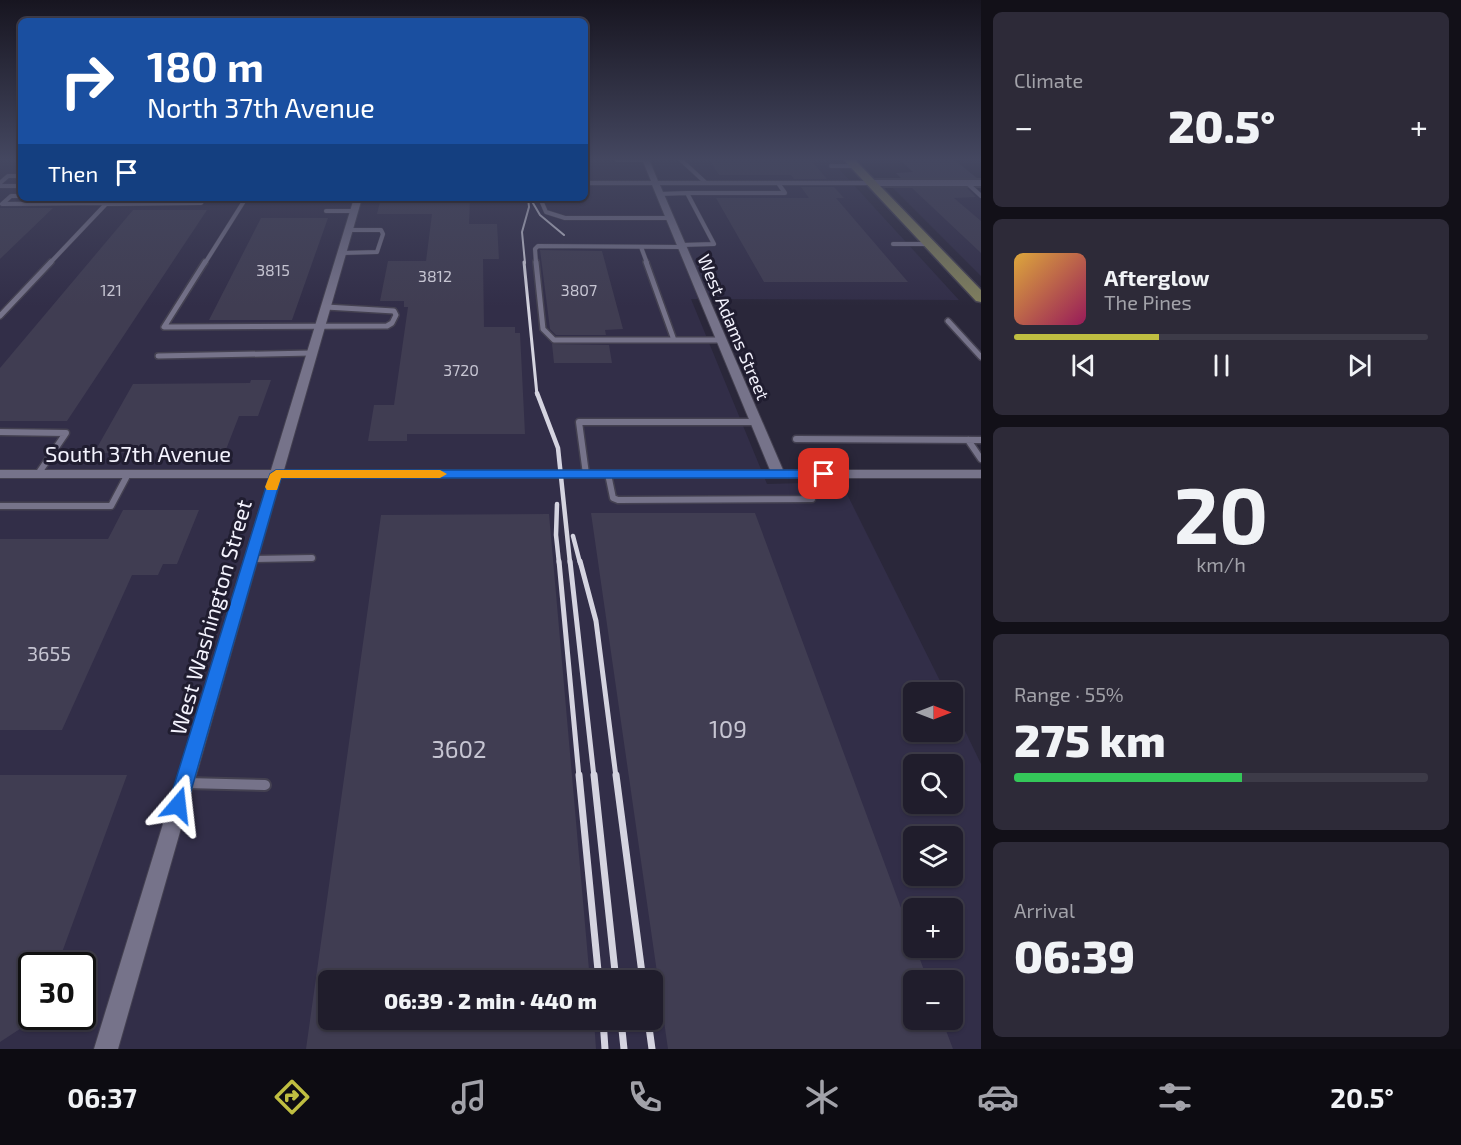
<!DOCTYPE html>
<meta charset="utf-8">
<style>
:root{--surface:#201d2c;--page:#2d2a38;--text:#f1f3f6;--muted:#a2a2a9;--line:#3d3b48;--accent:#bfbe41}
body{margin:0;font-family:"Exo 2",sans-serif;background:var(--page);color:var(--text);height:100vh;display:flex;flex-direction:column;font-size:22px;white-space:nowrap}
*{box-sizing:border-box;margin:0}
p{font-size:20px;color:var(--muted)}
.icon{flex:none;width:33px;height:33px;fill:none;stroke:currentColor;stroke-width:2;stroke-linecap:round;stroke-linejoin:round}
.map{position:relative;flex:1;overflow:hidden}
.side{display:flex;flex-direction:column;gap:12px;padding:12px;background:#121018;width:480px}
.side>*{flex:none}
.banner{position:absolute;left:18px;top:18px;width:570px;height:183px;border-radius:9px;box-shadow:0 2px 4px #0004,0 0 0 2px var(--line);background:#1a4fa0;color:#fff;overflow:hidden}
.needle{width:39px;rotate:90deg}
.controls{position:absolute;left:903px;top:682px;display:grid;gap:12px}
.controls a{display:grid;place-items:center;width:60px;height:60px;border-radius:9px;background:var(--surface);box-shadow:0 2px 4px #0004,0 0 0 2px var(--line);font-size:30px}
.speed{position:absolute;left:18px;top:952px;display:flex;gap:12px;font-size:30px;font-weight:700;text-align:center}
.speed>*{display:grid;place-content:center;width:78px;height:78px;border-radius:50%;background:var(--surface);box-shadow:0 2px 4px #0004,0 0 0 2px var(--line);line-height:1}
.speed .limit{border:3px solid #111;border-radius:9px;background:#fff;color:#111}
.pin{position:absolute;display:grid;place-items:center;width:51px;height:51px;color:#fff;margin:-26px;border-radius:12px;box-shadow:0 3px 9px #0006}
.me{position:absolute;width:66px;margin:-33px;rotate:17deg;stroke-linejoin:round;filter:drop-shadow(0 0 4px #0008)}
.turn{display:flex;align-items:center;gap:21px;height:126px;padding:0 30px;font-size:27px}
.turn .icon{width:78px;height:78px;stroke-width:2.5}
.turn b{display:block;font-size:42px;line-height:51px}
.then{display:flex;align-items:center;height:57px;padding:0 30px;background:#0003;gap:12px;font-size:22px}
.big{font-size:45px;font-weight:800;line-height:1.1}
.side .card{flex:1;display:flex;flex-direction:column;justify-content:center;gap:9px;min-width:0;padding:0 21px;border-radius:9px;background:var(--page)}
.side .dial{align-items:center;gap:0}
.dial b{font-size:78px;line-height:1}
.song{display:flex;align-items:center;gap:18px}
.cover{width:72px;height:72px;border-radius:9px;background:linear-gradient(135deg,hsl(40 70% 55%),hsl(330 70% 35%))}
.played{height:6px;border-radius:3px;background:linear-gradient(90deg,var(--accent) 35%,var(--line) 35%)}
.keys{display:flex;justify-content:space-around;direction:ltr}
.heat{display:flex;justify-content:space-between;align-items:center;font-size:33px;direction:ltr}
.charge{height:9px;border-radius:4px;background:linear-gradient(90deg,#34c759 55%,var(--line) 0)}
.trip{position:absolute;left:318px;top:970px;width:345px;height:60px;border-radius:9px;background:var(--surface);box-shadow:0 2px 4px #0004,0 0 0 2px var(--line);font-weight:800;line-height:60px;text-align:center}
.tab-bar{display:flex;height:96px;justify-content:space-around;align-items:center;background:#0d0c12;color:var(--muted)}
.tab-bar .icon{width:42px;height:42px}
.tab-bar .current{color:var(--accent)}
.tab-bar b{font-size:27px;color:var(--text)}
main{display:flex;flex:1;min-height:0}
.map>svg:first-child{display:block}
.built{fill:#322e48;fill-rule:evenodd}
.building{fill:#403d52}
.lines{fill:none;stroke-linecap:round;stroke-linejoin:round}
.service-far3-casing{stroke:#444151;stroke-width:5}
.service-far2-casing{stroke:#444151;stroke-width:8}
.service-far1-casing{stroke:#444151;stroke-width:9}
.service-casing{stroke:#444151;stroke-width:14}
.minor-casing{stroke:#444151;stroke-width:2}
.tertiary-casing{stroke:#444151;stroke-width:4}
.primary-casing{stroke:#444151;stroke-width:3}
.service-far3{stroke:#76738a;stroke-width:4}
.service-far2{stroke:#76738a;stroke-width:5}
.service-far1{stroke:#76738a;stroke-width:6}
.service{stroke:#76738a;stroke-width:10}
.minor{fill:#76738a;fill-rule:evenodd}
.tertiary{fill:#76738a;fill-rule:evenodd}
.primary{fill:#807f5e;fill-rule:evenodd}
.rail-far4{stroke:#d5d4e0;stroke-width:2}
.rail-far3{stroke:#d5d4e0;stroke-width:3}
.rail-far2{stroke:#d5d4e0;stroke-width:4.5}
.rail-far1{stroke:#d5d4e0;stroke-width:5}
.rail{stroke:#d5d4e0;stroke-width:7}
.route{fill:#1a73e8;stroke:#114b97;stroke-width:1.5}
.slow{fill:#f59e0b}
.labels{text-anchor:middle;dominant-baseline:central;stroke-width:6;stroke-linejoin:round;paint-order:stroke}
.far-number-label{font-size:16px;fill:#c6c5d2}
.far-street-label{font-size:18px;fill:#f3f2fd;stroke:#201d30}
.number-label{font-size:20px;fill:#c6c5d2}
.street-label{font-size:22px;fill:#f3f2fd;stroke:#201d30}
.near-number-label{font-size:24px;fill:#c6c5d2}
</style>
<main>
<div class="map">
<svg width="981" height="1049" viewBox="0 0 981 1049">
<rect width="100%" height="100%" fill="#2a273a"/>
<path class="built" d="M0 159H21V198H585V159H830L959 300 691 299 767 484 841 482 946 693H914V732H952L953 706 981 764V1049H0ZM914 765H952V804H914ZM914 837H952V876H914ZM914 909H952V948H914ZM32 966H82V1017H32ZM328 981H652V1020H328ZM914 981H952V1020H914Z
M891 186H968L981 198V276Z"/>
<path class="building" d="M709 159H810L827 179H794L791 175H719Z
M899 159H953L977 178H901L896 173 913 172Z
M801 187H834L844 198H836L908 282H764L716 198H809Z
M912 188H967L976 197 954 198 981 221V253Z
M381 198H470L469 224H497L499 259H483L484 327H515V333H520L525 434H407V441H368L374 405H394L408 307H404V301H380L388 261H426L432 214H377Z
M0 208H53L0 259Z
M133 210H207L67 421H0V368Z
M261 218H328L292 320H209Z
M540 250 602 251 623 329 605 330 606 335H556L550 329Z
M552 344 609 345 612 363H554Z
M251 380H271L258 416H239L225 452 94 453 133 384 250 383Z
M123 510H199L177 564H163L158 575H132L62 730H0V539H108Z
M591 513H755L928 981H914V1020H942L953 1049H668Z
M549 514 590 981H328V1020H594L596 1049H306L381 515Z
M0 775H127L57 966H32V1025H26L0 1042Z"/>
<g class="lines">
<g class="service-far3-casing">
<path id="service-far3" d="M680 159 706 183
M617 160H645
M831 166H854
M0 183 8 176H21
M967 183 981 196
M0 186H21
M687 193H785L778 183
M659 194 687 193 714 244 681 245
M21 196H11L2 204 107 203
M540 198 546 212 565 218H670
M326 211H354
M893 244H929
M641 247 647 263
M342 253 377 252 383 234 381 230H348
M50 263 106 204 201 203 205 198
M205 263 246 198
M536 263 535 249 538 246 682 247"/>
</g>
<g class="service-far2-casing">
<path id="service-far2" d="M205 262 164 327 387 326 392 323 396 315 394 311 326 307
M536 262 543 329 554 340H722
M646 262 674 340
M0 316 51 262
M948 321 981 357
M158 356 312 353"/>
</g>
<g class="service-far1-casing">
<path id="service-far1" d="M0 432 66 433 38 474
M796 439 981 440
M968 440 981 459
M586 474 579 422H756
M608 474 613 498 618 500 812 499
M801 474 811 496
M0 506H111L128 474
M251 559 312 558"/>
</g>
<g class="service-casing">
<path id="service" d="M186 783 265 785"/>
</g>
<g class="minor-casing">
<path id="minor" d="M642 159H649L658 181H873L874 183 870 185H660L783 470H981V478H281L118 1049H94L269 478H0V470H271L354 198H362L284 470H770L652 185H585V181H651Z"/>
</g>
<g class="tertiary-casing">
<path id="tertiary" d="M981 180V186H870L866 183 870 180Z"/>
</g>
<g class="primary-casing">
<path id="primary" d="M843 159H854L981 290V302L976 301Z"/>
</g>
<use href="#service-far3" class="service-far3"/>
<use href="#service-far2" class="service-far2"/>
<use href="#service-far1" class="service-far1"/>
<use href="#service" class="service"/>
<use href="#minor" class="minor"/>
<use href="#tertiary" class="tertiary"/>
<use href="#primary" class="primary"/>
<path class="rail-far4" d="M530 198 540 215 564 235
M525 263 522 232 529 207 528 198"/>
<path class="rail-far3" d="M524 262 537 395"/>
<path class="rail-far2" d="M537 393 558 448 570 563
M557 504 556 535 559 563
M573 536 580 563"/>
<path class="rail-far1" d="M559 561 579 777
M570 561 594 777
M580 561 596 621 616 777"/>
<path class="rail" d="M579 775 599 981
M594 775 616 981
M616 775 643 981
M603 1020 605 1049
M621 1020 624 1049
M648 1020 652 1049"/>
</g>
<linearGradient id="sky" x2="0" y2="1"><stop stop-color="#171520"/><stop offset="0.52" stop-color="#444760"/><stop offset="1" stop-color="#444760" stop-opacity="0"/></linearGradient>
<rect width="981" height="306" fill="url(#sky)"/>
<path class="route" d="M276 470H824L830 474 824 478H281L187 805 184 811 178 814 171 811 168 805 270 474Z"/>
<path class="slow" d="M276 470H440L447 474 440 478H281L277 490H267L265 487 270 474Z"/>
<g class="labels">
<g class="far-number-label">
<text x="273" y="269">3815</text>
<text x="435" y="275">3812</text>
<text x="111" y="289">121</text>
<text x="579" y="289">3807</text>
<text x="461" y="369">3720</text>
</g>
<g class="far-street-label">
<text transform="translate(734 327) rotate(67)">West Adams Street</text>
</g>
<g class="number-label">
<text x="49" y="653">3655</text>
</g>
<g class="street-label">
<text x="138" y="453">South 37th Avenue</text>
<text transform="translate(210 617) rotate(-74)">West Washington Street</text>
</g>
<g class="near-number-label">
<text x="728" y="728">109</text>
<text x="459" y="748">3602</text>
</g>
</g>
</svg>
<div class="controls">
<a><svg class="needle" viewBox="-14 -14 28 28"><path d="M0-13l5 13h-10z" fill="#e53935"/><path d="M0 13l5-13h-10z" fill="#a2a2a9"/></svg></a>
<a><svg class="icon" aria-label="search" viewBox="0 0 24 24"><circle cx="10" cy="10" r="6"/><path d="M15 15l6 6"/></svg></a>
<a><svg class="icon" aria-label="layers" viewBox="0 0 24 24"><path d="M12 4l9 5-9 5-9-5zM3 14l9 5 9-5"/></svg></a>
<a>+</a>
<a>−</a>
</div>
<div class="speed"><div class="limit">30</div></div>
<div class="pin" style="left:824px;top:474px;background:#d93025"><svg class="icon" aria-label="arrive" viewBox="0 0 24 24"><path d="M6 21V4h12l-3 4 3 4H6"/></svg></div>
<svg class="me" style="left:178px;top:805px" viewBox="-20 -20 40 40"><path d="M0-17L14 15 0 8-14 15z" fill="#1a73e8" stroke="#fff" stroke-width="4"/></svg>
<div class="trip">06:39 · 2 min · 440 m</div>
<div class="banner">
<div class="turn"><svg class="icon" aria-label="right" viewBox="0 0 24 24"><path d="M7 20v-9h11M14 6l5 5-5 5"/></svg><div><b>180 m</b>North 37th Avenue</div></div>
<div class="then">Then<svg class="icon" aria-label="arrive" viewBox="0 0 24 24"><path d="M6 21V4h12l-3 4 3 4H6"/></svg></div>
</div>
</div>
<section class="side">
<div class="card"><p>Climate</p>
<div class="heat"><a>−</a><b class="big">20.5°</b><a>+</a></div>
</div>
<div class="card">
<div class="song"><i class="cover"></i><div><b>Afterglow</b><p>The Pines</p></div></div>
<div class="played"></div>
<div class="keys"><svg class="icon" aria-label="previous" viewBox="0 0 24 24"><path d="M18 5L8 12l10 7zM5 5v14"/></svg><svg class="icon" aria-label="pause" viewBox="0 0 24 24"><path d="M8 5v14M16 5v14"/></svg><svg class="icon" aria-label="next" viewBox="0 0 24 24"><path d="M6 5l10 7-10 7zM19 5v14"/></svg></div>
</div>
<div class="card dial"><b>20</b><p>km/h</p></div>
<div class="card"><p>Range · 55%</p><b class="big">275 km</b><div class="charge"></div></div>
<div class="card"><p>Arrival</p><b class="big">06:39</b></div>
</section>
</main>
<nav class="tab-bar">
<b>06:37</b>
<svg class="icon current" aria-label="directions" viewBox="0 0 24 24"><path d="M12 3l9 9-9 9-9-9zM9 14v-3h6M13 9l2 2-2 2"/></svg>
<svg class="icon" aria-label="music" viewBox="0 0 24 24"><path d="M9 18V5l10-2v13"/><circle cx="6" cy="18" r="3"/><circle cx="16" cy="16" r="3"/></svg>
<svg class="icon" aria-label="phone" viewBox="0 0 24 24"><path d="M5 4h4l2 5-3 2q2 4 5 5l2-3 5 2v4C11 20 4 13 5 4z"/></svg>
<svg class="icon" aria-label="climate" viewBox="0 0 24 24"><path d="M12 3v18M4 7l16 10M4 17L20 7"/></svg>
<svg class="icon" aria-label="car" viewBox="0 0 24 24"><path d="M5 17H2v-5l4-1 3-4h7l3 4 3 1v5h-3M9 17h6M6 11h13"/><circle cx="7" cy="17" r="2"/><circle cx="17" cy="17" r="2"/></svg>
<svg class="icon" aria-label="filters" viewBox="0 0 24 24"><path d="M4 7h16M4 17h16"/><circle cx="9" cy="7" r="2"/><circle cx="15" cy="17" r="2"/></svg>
<b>20.5°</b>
</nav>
